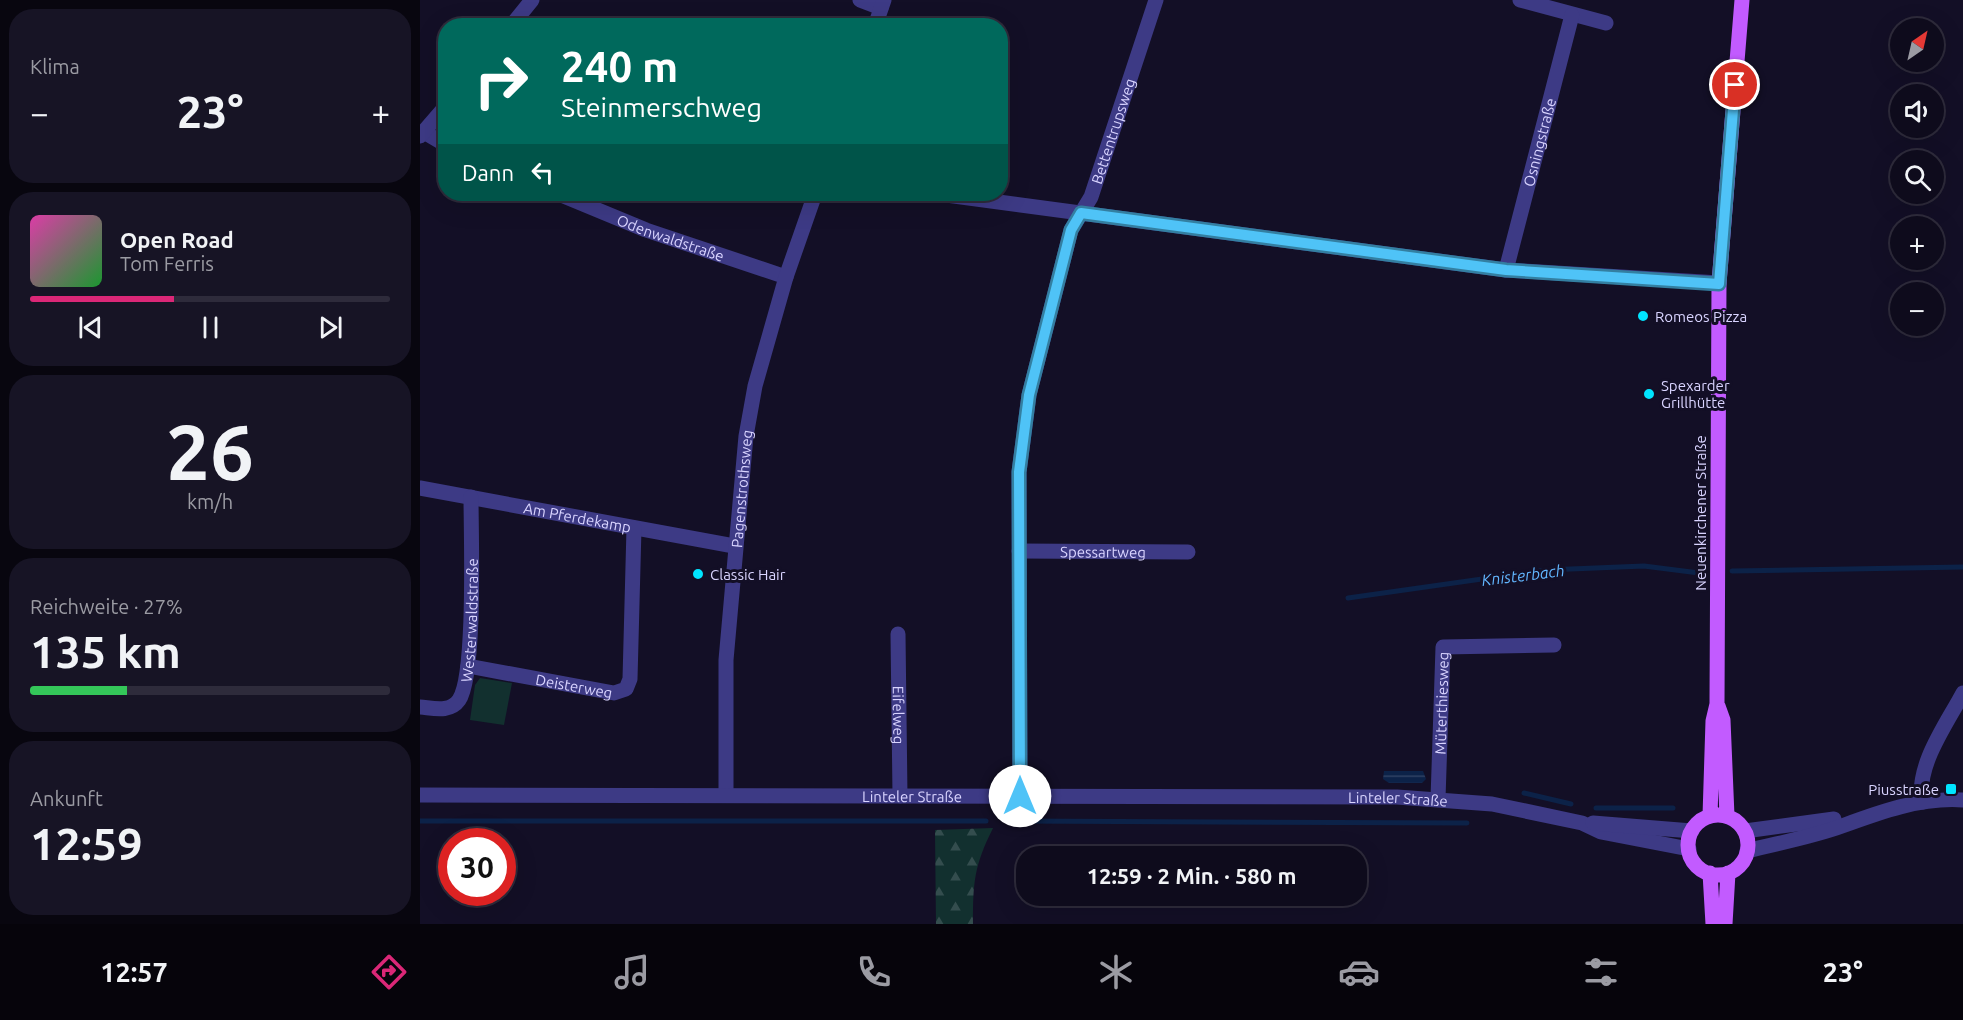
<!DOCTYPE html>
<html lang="de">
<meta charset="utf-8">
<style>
:root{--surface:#0e0b1c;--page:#171425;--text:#f1f3f6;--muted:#9b9ba3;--line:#2e2b3b;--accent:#db2777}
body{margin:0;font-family:Ubuntu,sans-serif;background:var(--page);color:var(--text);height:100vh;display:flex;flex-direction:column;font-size:22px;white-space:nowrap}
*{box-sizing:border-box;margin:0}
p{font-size:20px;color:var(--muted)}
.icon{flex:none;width:33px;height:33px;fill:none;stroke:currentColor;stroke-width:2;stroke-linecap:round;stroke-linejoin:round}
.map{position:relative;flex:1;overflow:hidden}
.panel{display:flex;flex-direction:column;gap:9px;padding:9px;background:#08060f;width:420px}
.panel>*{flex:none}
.guide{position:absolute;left:18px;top:18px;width:570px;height:183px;border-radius:24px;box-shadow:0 6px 24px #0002,0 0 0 2px var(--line);background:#00695c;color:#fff;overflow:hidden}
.needle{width:39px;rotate:34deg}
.tools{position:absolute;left:1470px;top:18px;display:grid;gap:12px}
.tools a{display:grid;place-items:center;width:54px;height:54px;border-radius:50%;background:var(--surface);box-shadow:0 6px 24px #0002,0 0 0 2px var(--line);font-size:30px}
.speed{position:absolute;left:18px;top:828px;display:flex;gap:12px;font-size:30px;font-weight:700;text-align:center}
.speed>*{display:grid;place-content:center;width:78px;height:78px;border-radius:50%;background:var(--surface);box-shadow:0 6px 24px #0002,0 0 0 2px var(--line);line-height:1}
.speed .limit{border:9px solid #d22;background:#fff;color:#111}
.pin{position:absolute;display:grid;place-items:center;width:51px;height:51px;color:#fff;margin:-26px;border:3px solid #fff;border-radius:50%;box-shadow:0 2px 6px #0007}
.me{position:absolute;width:66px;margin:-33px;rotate:0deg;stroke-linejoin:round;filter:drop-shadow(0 0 4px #0008)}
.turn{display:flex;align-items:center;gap:21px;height:126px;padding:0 24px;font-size:27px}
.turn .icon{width:78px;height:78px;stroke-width:2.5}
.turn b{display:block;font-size:42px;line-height:51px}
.then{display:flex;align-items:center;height:57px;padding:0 24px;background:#0003;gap:12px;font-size:22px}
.big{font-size:45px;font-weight:700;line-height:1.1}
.panel .tile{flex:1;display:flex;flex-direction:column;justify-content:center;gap:9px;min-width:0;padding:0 21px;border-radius:24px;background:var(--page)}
.panel .dial{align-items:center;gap:0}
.dial b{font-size:78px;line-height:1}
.song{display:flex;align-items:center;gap:18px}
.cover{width:72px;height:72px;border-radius:9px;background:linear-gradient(135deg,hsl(320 70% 55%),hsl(130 70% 35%))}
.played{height:6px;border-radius:3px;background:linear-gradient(90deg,var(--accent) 40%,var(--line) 40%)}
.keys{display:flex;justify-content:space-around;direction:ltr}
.heat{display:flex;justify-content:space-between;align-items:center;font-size:33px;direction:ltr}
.charge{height:9px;border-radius:4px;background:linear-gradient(90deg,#34c759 27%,var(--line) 0)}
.trip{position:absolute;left:596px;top:846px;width:351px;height:60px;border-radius:24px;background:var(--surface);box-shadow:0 6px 24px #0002,0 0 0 2px var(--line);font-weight:700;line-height:60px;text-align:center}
.dock{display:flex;height:96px;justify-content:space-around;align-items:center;background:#06040b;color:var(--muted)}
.dock .icon{width:42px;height:42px}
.dock .on{color:var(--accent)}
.dock b{font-size:27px;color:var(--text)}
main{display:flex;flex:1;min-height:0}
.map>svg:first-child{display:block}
.forest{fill:url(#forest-firs)}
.park{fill:#12302f}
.water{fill:url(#water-rules)}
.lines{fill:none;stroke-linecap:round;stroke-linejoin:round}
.stream{stroke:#0c2248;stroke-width:5}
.minor{stroke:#3d3a85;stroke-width:15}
.major{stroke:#c25bff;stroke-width:15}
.route-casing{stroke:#337fa1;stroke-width:15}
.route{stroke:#4fc3f7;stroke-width:10}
.poi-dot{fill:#00e5ff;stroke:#130f26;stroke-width:2}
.labels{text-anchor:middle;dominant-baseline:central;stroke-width:6;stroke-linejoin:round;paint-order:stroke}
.street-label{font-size:15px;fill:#d9d4ff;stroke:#130f26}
.poi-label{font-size:15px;fill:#d9d4ff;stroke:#130f26;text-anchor:start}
.water-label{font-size:16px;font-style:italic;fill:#62b6ff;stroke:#130f26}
</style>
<main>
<section class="panel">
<div class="tile"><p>Klima</p>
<div class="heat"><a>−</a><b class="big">23°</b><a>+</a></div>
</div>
<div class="tile">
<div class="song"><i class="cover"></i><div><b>Open Road</b><p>Tom Ferris</p></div></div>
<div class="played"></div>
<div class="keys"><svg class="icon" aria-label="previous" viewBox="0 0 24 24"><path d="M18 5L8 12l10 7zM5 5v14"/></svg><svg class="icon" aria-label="pause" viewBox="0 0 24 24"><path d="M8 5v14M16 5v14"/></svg><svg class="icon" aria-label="next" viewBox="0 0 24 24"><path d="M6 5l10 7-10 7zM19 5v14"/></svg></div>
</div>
<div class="tile dial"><b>26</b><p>km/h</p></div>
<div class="tile"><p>Reichweite · 27%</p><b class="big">135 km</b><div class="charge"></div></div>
<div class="tile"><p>Ankunft</p><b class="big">12:59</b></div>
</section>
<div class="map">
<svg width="1543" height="924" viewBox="0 0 1543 924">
<defs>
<pattern id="forest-firs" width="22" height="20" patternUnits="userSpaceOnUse" patternTransform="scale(1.5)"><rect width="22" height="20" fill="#12302f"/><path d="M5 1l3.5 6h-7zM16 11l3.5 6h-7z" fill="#344d4e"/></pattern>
<pattern id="water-rules" width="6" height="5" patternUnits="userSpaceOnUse" patternTransform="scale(1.5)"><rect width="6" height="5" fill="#0c2248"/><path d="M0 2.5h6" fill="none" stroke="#2f4163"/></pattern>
</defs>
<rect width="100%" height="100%" fill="#130f26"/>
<path class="forest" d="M573 828C554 866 553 882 553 924H516L515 830Z"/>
<path class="park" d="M60 678 92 683 84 725 50 720 55 685Z"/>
<path class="water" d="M964 771H1003L1006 779 1002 783H969L963 779Z"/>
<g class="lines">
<path class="stream" d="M1312 571 1543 567
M928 598 1126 570 1224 566 1279 573
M1104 793 1151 804
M1176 808H1253
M0 821H566
M592 821 1047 823"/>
<g class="minor">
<path d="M440 0 461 8"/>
<path d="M1100 0 1186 23"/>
<path d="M91 26 112 0"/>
<path d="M455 26 464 0"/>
<path d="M4 132 26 145"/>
<path d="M0 136 26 106"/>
<path id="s1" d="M139 194 226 230 366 277"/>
<path d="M519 194 1086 270 1299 283"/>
<path id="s2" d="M1086 270 1152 15"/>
<path id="s3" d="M0 488 314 546"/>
<path id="s4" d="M599 551 768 552"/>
<path id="s5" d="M478 634 480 796"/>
<path id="s6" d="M48 666 194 693 206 689 210 679 214 528"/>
<path id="s7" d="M0 707C13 708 30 713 39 700 56 675 51 534 51 497"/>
<path id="s8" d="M306 794V660L326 436 335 386 366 277 395 194"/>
<path id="s9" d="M0 795 977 797 1072 804 1162 823 1181 832 1269 849"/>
<path id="s10" d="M600 796 599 472 609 395 651 230 671 197 736 0"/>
<path id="s11" d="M1018 799 1023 647 1134 645"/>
<path d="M1502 802C1496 765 1526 725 1543 693"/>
<path d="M1173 823 1272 831"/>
<path d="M1325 831 1414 819"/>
<path d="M1327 851C1358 843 1392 837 1422 826 1460 812 1501 797 1543 800"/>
</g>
<path class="major" d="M1298 706 1303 720 1307 816
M1268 845a30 30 0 1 1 60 0a30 30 0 1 1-60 0Z
M1290 816 1293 721 1297 704 1299 283 1322 0
M1290 873 1293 924
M1305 924 1308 873"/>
</g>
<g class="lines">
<g class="route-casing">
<path id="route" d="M600 796 599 472 609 395 651 230 661 213 1086 270 1299 284 1315 85"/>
</g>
<use href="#route" class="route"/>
</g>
<g class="poi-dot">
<circle cx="1223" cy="316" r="6"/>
<circle cx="1229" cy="394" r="6"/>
<circle cx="278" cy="574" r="6"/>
<rect x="1525" y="783" width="12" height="12" rx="3"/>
</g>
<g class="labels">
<g class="street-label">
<text stroke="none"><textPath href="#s10" startOffset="680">Bettentrupsweg</textPath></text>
<text stroke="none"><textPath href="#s2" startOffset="132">Osningstraße</textPath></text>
<text stroke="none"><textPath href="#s1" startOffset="120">Odenwaldstraße</textPath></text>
<text stroke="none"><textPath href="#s8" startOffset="306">Pagenstrothsweg</textPath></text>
<text transform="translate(1280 513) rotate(-90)">Neuenkirchener Straße</text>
<text stroke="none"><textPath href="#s3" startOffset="160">Am Pferdekamp</textPath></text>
<text stroke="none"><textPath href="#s4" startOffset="84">Spessartweg</textPath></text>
<text stroke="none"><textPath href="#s7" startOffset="123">Westerwaldstraße</textPath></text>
<text stroke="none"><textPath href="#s6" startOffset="108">Deisterweg</textPath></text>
<text stroke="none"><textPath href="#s11" startOffset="96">Müterthiesweg</textPath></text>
<text stroke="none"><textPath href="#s5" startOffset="81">Eifelweg</textPath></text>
<text stroke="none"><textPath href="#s9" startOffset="492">Linteler Straße</textPath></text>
<text stroke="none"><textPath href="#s9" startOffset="978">Linteler Straße</textPath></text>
</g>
<g class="poi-label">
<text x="1235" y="316">Romeos Pizza</text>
<text x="1241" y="385">Spexarder<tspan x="1241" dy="17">Grillhütte</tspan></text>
<text x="290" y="574">Classic Hair</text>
<text x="1519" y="789" text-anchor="end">Piusstraße</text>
</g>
<g class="water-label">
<text transform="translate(1103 575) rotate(-7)">Knisterbach</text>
</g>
</g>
</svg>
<div class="tools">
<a><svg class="needle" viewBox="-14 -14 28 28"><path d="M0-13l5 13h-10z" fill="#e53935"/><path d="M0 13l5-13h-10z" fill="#9b9ba3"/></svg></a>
<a><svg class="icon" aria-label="sound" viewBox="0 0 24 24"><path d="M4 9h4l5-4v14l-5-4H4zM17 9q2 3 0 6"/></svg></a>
<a><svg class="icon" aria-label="search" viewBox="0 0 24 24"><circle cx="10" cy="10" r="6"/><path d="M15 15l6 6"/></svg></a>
<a>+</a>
<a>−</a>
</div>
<div class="speed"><div class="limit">30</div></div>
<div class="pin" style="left:1315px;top:85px;background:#d93025"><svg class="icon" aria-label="arrive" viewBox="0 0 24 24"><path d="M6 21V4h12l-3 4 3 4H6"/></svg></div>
<svg class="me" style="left:600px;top:796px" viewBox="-20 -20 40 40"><circle r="19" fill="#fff"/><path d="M0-13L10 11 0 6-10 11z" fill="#4fc3f7"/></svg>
<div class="trip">12:59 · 2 Min. · 580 m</div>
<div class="guide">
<div class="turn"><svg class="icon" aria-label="right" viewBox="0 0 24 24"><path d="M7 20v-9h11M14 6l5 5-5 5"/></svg><div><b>240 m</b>Steinmerschweg</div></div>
<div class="then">Dann<svg class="icon" aria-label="left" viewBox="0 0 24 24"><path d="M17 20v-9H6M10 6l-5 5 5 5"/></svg></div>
</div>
</div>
</main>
<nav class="dock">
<b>12:57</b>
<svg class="icon on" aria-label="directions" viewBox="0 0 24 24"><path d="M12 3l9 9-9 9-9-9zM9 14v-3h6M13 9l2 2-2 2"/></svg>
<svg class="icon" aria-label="music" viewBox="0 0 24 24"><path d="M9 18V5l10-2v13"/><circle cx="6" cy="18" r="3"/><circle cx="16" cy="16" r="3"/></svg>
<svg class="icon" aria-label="phone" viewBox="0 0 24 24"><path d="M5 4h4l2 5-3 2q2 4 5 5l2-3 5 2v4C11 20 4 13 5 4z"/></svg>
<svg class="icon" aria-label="climate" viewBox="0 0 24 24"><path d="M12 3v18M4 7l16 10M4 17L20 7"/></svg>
<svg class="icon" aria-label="car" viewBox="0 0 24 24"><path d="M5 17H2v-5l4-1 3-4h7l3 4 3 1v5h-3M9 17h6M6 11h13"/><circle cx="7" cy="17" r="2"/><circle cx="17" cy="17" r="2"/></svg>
<svg class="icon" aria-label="filters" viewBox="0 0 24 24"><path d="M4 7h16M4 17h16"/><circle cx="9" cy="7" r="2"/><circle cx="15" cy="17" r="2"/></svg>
<b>23°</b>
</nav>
